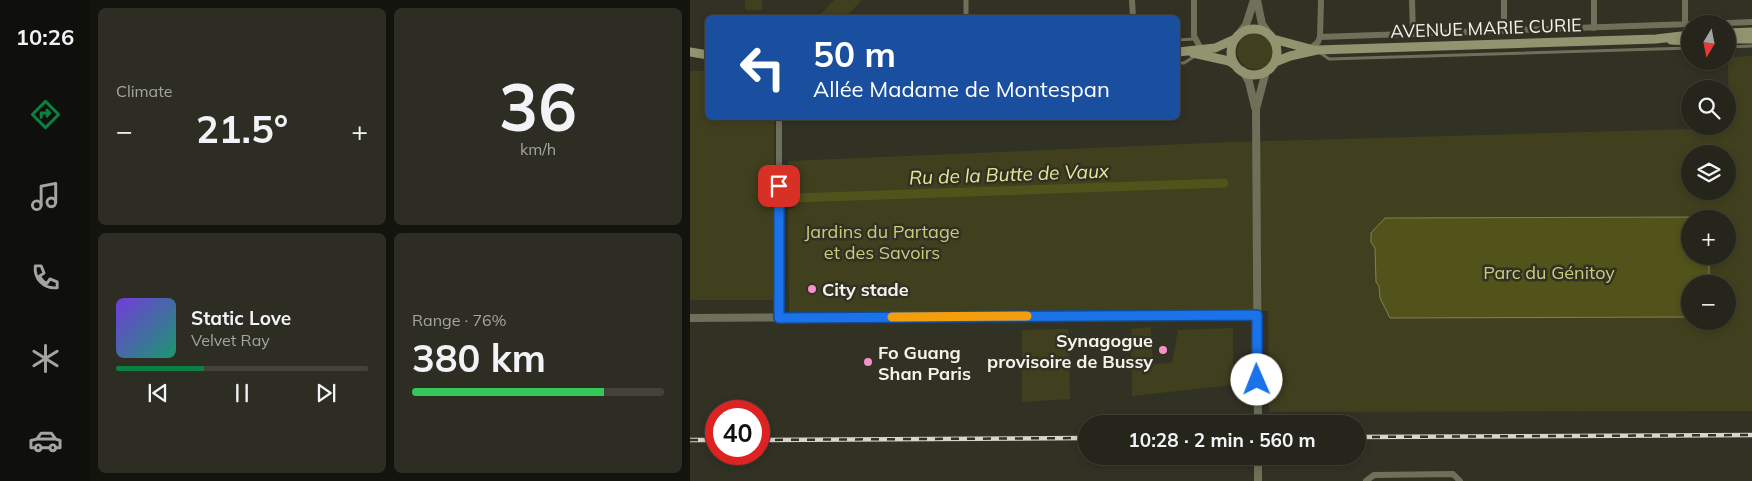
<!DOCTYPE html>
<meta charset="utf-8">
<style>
:root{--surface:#25251b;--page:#2d2d24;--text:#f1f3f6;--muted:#a3a5a3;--line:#42423a;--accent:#0b8043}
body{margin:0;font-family:Mulish,sans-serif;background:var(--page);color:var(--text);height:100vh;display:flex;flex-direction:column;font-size:19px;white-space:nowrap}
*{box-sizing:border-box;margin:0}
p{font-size:16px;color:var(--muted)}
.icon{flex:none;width:28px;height:28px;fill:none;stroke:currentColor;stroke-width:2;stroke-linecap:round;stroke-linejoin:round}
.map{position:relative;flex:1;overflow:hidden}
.side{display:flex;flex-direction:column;gap:8px;padding:8px;background:#14140f;width:600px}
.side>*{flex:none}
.guide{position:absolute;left:15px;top:15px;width:475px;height:105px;border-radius:8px;box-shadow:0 2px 8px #0003,0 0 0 1px var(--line);background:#1a4fa0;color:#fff;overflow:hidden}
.needle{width:32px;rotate:190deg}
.fabs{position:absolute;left:991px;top:15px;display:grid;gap:10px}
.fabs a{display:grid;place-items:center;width:55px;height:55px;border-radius:50%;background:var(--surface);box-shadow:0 2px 8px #0003,0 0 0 1px var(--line);font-size:25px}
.speed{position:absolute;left:15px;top:400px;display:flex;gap:10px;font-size:25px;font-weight:700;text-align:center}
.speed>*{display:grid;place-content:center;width:65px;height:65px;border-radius:50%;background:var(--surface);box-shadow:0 2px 8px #0003,0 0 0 1px var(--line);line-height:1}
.speed .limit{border:8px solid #d22;background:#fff;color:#111}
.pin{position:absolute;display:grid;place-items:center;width:42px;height:42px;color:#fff;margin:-21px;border-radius:10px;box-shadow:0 2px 8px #0006}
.me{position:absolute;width:55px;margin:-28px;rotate:359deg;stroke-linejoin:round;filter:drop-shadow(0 0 4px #0008)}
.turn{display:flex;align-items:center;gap:18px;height:105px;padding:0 25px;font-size:22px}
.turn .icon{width:65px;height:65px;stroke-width:2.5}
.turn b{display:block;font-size:35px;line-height:42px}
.big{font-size:38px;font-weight:700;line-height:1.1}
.side .widget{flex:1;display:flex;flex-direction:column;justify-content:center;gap:8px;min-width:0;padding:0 18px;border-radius:8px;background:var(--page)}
.side .dial{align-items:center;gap:0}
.dial b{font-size:65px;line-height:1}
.song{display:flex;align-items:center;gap:15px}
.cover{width:60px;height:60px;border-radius:8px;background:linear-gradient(135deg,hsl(260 70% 55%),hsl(160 70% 35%))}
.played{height:5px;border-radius:2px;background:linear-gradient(90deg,var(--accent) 35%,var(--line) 35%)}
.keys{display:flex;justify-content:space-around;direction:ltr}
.heat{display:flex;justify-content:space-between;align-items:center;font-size:28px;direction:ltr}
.charge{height:8px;border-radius:4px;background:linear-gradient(90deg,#34c759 76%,var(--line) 0)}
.side .tiles{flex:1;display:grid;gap:8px;grid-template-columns:repeat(2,1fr)}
.trip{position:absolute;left:388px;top:415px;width:288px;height:50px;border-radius:25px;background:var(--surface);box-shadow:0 2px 8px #0003,0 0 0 1px var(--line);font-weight:700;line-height:50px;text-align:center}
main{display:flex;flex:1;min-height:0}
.tab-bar{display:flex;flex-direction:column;width:90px;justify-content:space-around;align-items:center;background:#0f0f0b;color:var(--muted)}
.tab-bar .icon{width:35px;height:35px}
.tab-bar .on{color:var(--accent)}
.tab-bar b{font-size:22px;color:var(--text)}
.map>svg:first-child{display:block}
.green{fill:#40401f;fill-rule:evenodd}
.water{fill:#52521b;stroke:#828259}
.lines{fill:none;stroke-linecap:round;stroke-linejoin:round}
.canal{stroke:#52521b;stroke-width:9}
.service{stroke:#6f7059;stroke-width:3}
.pedestrian{stroke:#6f7059;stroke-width:5}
.minor{stroke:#6f7059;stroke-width:6}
.tertiary{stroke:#6f7059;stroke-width:8}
.secondary{stroke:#92936f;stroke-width:9}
.rail-casing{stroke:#d6d6ce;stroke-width:4.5}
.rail{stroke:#313124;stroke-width:2.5;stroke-dasharray:8;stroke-linecap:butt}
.route-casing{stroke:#114b97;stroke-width:12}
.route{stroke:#1a73e8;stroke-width:9}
.slow{stroke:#f59e0b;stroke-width:9}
.poi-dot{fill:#f98fc9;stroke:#313124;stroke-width:2}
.labels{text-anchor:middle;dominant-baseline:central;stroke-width:5;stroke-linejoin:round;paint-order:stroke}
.street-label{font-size:18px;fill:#f3f3eb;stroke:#313124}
.park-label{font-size:18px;fill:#cbcc7a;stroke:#313124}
.poi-label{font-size:18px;font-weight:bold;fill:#f3f3eb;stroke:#313124;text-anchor:start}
.water-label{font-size:19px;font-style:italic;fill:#e8e996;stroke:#313124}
</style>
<main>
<nav class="tab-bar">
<b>10:26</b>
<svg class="icon on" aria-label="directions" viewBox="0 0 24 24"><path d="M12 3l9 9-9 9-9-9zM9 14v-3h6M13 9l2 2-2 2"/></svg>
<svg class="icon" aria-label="music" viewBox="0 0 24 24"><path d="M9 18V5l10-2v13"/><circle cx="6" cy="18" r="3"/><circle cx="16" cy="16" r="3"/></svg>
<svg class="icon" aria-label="phone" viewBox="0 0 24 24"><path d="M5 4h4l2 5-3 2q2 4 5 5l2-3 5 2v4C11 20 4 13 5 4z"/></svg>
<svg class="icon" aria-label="climate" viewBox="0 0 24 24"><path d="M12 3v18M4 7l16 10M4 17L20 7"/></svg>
<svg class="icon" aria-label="car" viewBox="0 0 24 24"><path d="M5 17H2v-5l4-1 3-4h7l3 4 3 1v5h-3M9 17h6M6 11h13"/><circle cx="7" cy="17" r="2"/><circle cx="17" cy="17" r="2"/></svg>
</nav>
<section class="side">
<div class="tiles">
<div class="widget"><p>Climate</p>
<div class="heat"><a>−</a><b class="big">21.5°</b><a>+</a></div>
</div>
<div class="widget dial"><b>36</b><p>km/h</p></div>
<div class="widget">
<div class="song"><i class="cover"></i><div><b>Static Love</b><p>Velvet Ray</p></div></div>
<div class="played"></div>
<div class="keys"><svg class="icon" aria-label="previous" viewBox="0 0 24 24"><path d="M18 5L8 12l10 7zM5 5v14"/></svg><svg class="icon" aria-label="pause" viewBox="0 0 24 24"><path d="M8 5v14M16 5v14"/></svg><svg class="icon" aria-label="next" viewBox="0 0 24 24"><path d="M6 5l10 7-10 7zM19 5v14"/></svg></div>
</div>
<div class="widget"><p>Range · 76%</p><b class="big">380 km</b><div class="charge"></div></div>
</div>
</section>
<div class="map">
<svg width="1062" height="481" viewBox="0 0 1062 481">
<rect width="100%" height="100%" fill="#313124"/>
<path class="green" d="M55 0H72V10H55Z
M144 0H172L156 17H128Z
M547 51a18 18 0 1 1 36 0a18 18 0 1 1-36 0Z
M1062 56V411L579 412 578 311 99 314 98 209 104 208 98 161 541 142 1039 128 1038 57ZM1000 154H1038V191H1000ZM1000 219H1038V256H1000ZM1000 284H1038V321H1000Z
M0 71H17L18 118H84V300H0Z
M461 327 463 364 482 363 488 330 543 328V385L442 396 441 329Z
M378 329 380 399 332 402V330Z"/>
<path class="water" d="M1018 217V219H1000V256H1019V284H1000V317L700 318 690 298 689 286 686 282 685 248 681 242V233L695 218Z"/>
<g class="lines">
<path class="canal" d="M105 198 534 183"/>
<path class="service" d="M488 40 504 39
M1038 47 1062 46
M629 52 639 59 1000 48
M488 63H494L505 56
M550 390H567"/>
<path class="pedestrian" d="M276 0V18"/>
<path class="minor" d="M442 0 443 18
M504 0V36L511 49
M722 0 723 34
M814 0V31
M995 0V24
M1014 24 1062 22
M904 28V0
M630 37 631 0
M620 49 628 42 630 37 1000 24
M89 118V318
M676 481 684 475 763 474 770 481"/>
<path class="tertiary" d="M567 0 572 24 579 34
M550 33 556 25 564 0
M553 71 559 82 565 107
M0 318 567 315
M568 424 566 109 576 71
M568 456V481"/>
<path class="secondary" d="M541 52a23 23 0 1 1 46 0a23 23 0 1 1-46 0Z
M1038 33 1062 32
M583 39 624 50
M1038 39H1062
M981 40 1000 41
M0 52 18 55
M488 52 525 48 545 39
M503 53 539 61 545 65
M585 62 600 56 627 50 966 39 1000 35"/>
<g class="rail-casing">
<path id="rail" d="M666 437 1062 435
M0 440H26
M69 440 396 438"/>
</g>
<use href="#rail" class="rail"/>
</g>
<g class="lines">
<g class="route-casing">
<path id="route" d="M89 186V318L567 315V380"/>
</g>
<use href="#route" class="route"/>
<path class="slow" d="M202 317 337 316"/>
</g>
<g class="poi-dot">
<circle cx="122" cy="289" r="5"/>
<circle cx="473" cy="350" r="5"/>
<circle cx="178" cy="362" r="5"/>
</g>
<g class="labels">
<g class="street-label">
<text transform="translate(796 28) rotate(-2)">AVENUE MARIE CURIE</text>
</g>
<g class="park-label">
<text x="192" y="231">Jardins du Partage<tspan x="192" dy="21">et des Savoirs</tspan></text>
<text x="859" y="272">Parc du Génitoy</text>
</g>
<g class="poi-label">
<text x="132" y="289">City stade</text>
<text x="463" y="340" text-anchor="end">Synagogue<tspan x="463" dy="21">provisoire de Bussy</tspan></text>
<text x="188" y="352">Fo Guang<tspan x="188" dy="21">Shan Paris</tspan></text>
</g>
<g class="water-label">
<text transform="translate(319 174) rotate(-2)">Ru de la Butte de Vaux</text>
</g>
</g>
</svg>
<div class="fabs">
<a><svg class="needle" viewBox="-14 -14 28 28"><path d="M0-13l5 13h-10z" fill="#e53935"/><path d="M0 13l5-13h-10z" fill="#a3a5a3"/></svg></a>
<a><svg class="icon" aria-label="search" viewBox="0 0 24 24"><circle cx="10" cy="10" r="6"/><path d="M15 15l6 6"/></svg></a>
<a><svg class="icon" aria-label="layers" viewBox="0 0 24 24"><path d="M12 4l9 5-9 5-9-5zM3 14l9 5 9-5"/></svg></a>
<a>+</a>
<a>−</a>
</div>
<div class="speed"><div class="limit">40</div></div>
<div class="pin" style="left:89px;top:186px;background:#d93025"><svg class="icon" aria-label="arrive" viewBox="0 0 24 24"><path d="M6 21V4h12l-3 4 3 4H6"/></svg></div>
<svg class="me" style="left:567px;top:380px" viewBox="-20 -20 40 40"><circle r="19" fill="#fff"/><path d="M0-13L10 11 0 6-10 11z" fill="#1a73e8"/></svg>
<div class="trip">10:28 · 2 min · 560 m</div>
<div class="guide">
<div class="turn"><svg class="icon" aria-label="left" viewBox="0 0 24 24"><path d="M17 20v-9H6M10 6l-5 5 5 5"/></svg><div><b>50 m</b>Allée Madame de Montespan</div></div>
</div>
</div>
</main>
